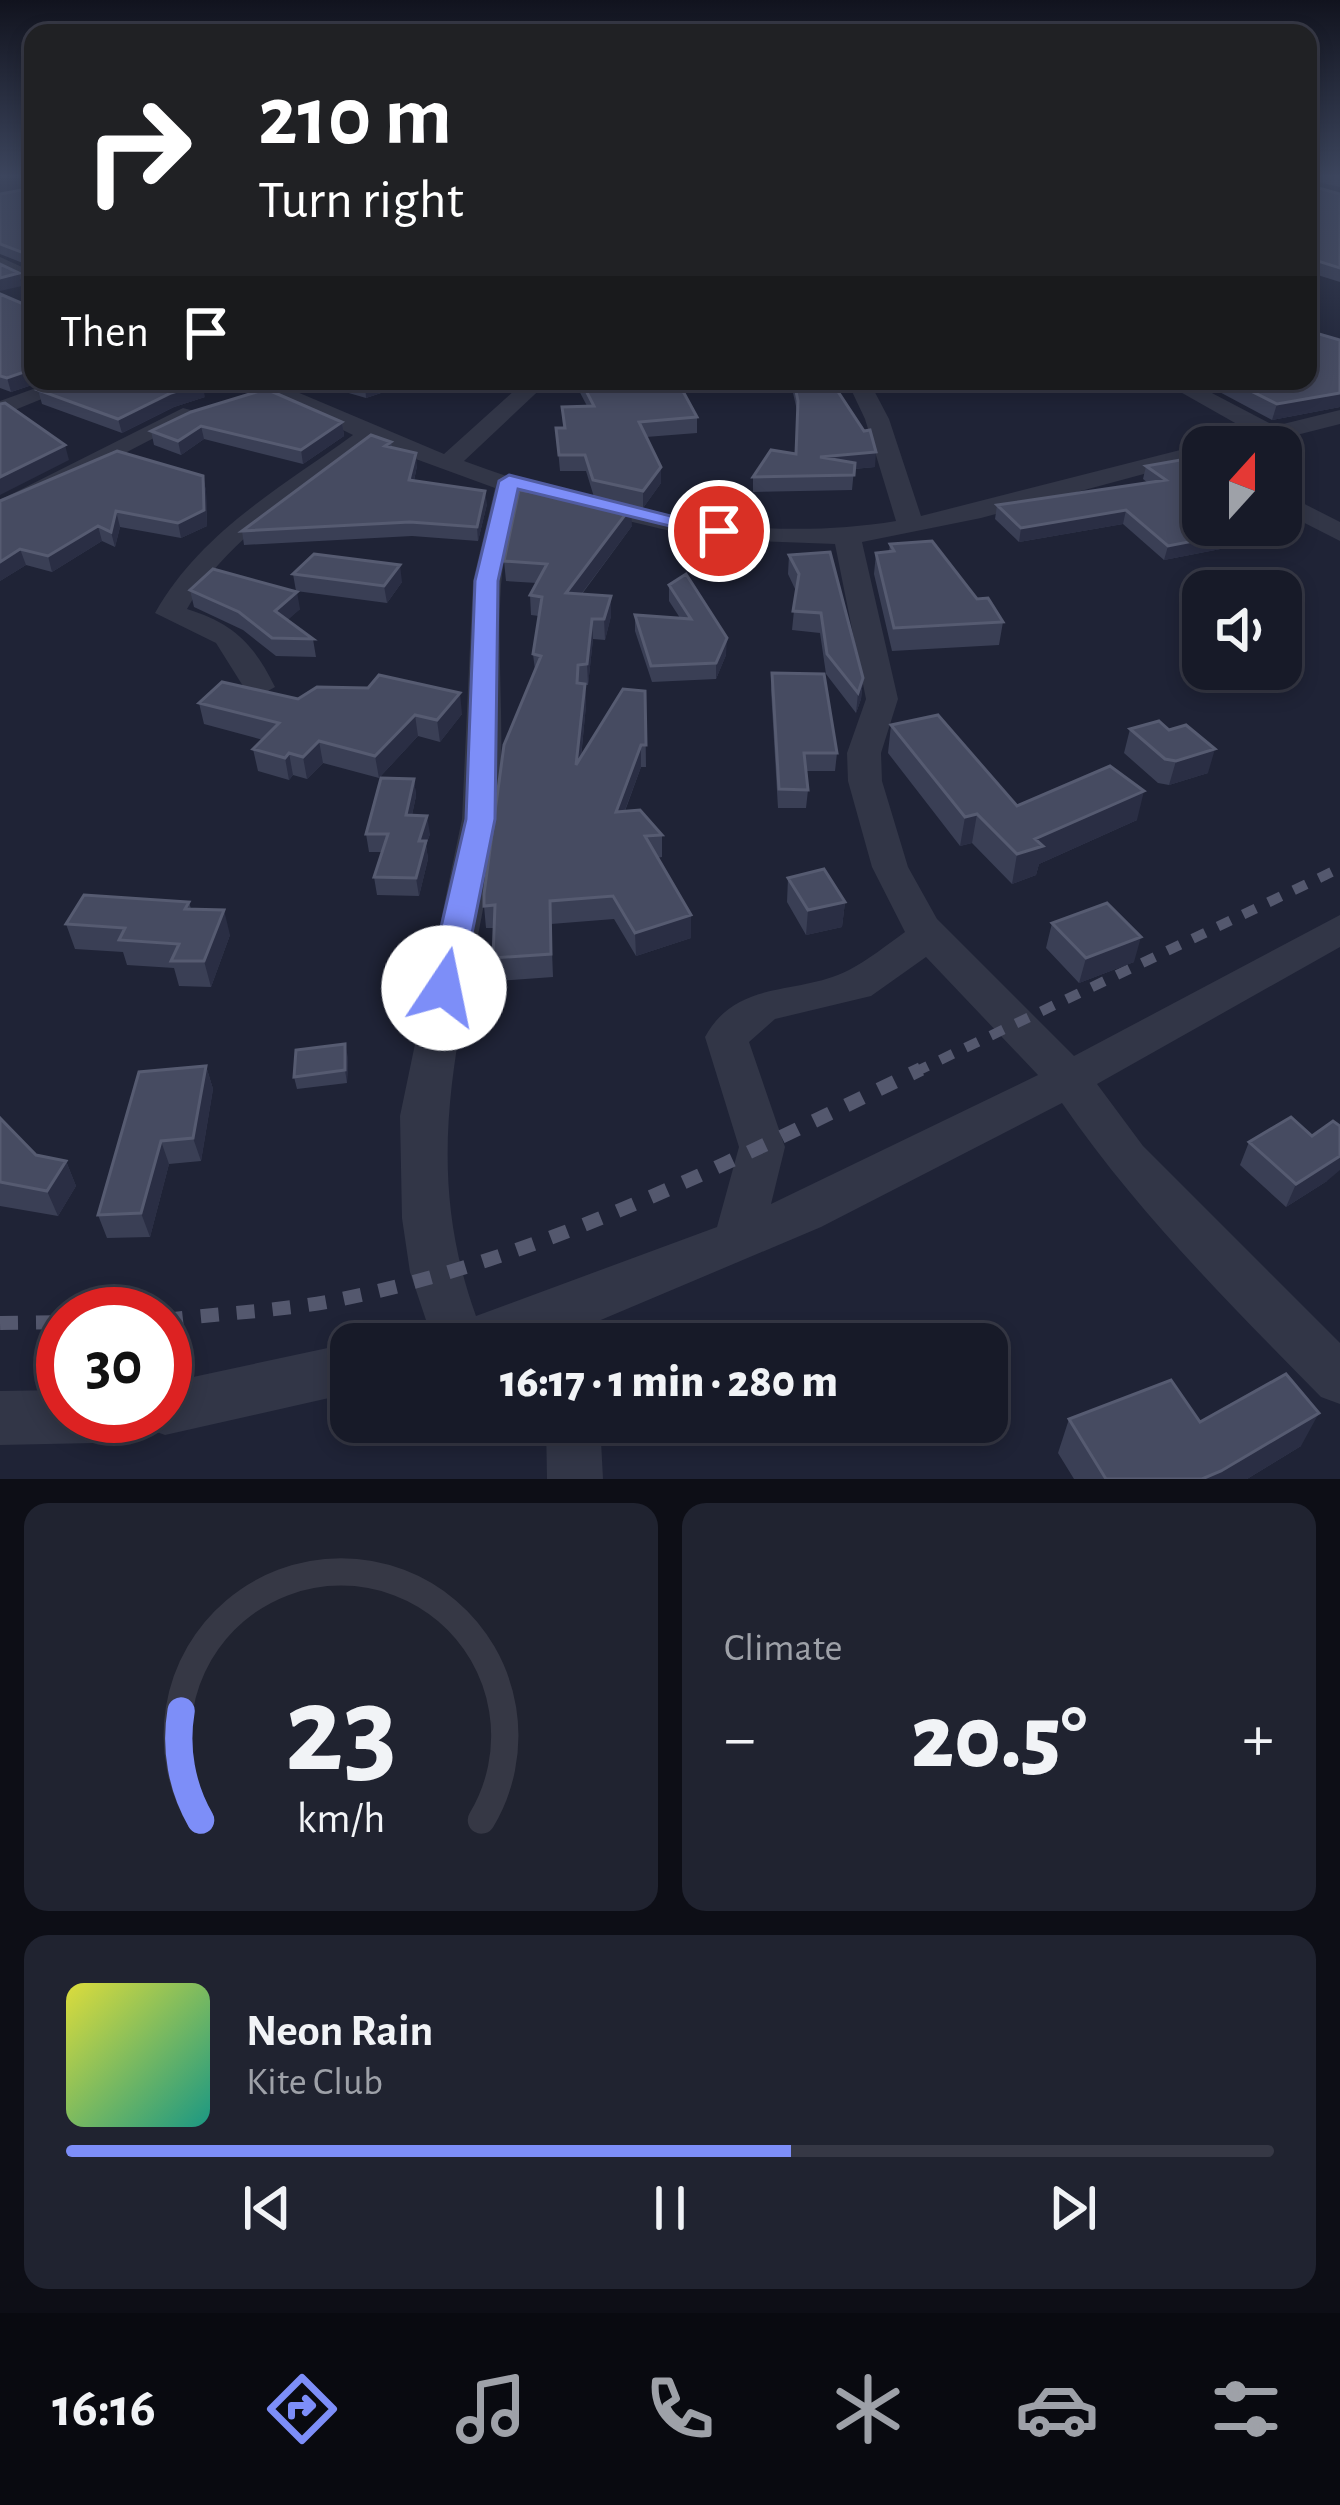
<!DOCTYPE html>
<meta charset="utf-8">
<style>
:root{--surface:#171a28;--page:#202330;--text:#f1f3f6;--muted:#9ea1a8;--line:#363845;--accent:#7d8ef8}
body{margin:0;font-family:"Alegreya Sans",sans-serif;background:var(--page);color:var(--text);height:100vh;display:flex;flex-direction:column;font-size:45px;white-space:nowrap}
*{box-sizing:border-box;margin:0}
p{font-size:39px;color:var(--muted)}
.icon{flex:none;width:66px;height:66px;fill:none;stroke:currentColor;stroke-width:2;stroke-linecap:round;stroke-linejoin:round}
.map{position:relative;height:1479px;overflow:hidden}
.side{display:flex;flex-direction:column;gap:24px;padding:24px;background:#0d0e16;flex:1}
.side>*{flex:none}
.banner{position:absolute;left:24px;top:24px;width:1293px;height:366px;border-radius:24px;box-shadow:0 6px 18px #0003,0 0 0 3px var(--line);background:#202124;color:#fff;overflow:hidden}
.needle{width:78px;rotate:21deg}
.buttons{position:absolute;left:1182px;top:426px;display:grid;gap:24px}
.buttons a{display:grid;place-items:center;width:120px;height:120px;border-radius:24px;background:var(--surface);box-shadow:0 6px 18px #0003,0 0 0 3px var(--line);font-size:60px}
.speed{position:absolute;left:36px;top:1287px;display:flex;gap:24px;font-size:60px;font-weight:700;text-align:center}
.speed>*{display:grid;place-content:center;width:156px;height:156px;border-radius:50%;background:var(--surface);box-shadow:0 6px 18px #0003,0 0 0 3px var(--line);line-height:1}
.speed .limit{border:18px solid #d22;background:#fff;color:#111}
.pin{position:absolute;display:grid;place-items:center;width:102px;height:102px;color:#fff;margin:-51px;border:6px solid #fff;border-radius:50%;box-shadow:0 3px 12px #0007}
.me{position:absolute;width:132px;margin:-66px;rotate:11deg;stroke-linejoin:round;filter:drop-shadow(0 0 9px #0008)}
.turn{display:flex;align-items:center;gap:42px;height:252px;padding:0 36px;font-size:54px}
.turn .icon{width:156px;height:156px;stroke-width:2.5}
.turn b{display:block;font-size:84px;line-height:102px}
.then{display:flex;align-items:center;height:114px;padding:0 36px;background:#0003;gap:24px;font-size:45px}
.big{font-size:90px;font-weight:800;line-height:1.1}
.side .card{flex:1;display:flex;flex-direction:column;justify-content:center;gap:18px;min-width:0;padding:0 42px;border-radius:24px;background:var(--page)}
.side .dial{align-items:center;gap:0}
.dial svg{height:312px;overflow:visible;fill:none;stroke:var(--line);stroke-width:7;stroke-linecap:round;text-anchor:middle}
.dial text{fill:var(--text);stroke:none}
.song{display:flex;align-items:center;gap:36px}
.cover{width:144px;height:144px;border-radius:18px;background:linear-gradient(135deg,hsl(60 70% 55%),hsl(170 70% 35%))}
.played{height:12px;border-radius:6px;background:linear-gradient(90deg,var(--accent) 60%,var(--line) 60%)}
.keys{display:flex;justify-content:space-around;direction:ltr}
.heat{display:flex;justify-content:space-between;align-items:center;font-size:66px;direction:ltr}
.side .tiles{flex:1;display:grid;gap:24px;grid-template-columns:1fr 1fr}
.card:last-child{grid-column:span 2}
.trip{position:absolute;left:330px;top:1323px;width:678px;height:120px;border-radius:24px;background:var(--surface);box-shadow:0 6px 18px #0003,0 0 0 3px var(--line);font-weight:800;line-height:120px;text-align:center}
.tabs{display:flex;height:192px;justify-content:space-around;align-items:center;background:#090a10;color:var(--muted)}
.tabs .icon{width:84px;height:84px}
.tabs .on{color:var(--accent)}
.tabs b{font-size:54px;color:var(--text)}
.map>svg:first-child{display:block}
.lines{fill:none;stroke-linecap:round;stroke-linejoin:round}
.minor{fill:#323647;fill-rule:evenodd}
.rail-far1{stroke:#54586e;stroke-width:10;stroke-dasharray:14 14;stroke-linecap:butt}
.rail{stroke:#54586e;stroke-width:14;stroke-dasharray:18 18;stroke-linecap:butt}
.wall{fill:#3a3f55}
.shaded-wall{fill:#2a2e44}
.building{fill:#464b61;stroke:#565b71;stroke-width:3}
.route{fill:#7d8ef8;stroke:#515ca1;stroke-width:3}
</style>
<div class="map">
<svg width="1340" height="1479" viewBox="0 0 1340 1479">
<rect width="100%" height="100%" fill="#1f2336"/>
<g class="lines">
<path class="minor" d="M0 257 33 272V286L0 269Z
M55 381H86L0 416V401Z
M243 381H271L444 454 525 381H549L464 461C598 511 751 545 896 521L865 419 847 381H869L889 419 921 516 1251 432 1161 381H1189L1275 426 1340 410V424L1249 447H1203V458L981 518 862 542 898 699 881 753 882 781 908 867 937 919 1074 1056 1340 915V947L1097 1084 1143 1146 1340 1343V1404L1321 1397C1229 1303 1137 1212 1062 1103L821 1227 596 1322 597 1344H434L410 1272 402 1218 400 1116 462 819 473 581 495 488 372 443C307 492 227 535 187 609 233 623 254 644 275 687L259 696 248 694 216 643 155 613C201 532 280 488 353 435ZM519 495 704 539 835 544 866 699 847 753 848 781 872 867 905 932C887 945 868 960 849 970 799 996 737 978 705 1037L739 1147 717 1227 476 1316C411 1137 475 1000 497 822 507 744 496 663 501 585 503 555 513 525 519 495ZM926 957 1038 1075 771 1204 785 1147 749 1042 775 1019 871 996Z
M183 408 202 413 0 518V500Z
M1281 492 1340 522V541L1281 511Z
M351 1343V1393L165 1435 146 1428 141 1416H165V1383Z
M63 1390V1416H121L113 1435 94 1443 0 1445V1391Z
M546 1422H600L603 1479H547Z"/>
<path class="rail-far1" d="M915 1072 1340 868"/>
<path class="rail" d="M165 1320C222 1313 281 1311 337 1300 544 1259 733 1160 921 1069
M0 1323 63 1322"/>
</g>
<path class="wall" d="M1308 176H1340V187L1309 180Z
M1308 185 1340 194V282L1308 272Z
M33 188V267L0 254V194Z
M0 294 33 381H44L11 392 0 388Z
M1340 340V407L1272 420 1199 381H1308Z
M307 381H417L366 398Z
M574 381H648L650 385 697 417V433L646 437 661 467V483L643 508 594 497 586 471H560L556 428H563L562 407 587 406Z
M716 381H848L847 392 839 393 875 467 854 469 852 490 753 492V477L796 454 798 415 791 384H717Z
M38 390H133L205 397 174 407 122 433 42 404Z
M191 412 342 422 344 436 303 464 204 439 181 455 154 445 151 431Z
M391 442 392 447 417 466 414 481 487 504 478 541 412 536 244 545 242 531Z
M1203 456V525L1246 544 1164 560 1123 524 1019 542 995 519 997 505 1148 483 1143 479 1146 466Z
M203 476 206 491 207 526 181 538 120 527 115 547 102 541 52 572 26 565 0 581V501Z
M632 526 582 594 611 616 605 640 593 639 588 685H585L586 705 581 758 645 691 646 767H641L625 811 662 835V857L657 858 691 938 636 956 614 919 551 924 553 977 496 981 493 958 494 928H486L484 906 535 670 533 654 539 616 531 615 530 595 537 583 506 581 504 561Z
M890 544 977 599 1003 622 999 645 892 651 874 574 876 553 889 552Z
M789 555 863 678 861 699 856 713 826 674 820 633 792 630 796 591 788 574Z
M293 574 402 582 387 603 296 591Z
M669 585 726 655 716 679 652 682 635 631V615L680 618 669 601Z
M190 590 300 609 287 620 313 639 316 657 276 656 243 630 194 607Z
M772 673 837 753 835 771H806L808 790 806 808H778L771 690Z
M298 699 462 714 440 742 418 736 379 778 323 763 307 779 293 775 289 780 258 771 253 749 263 740 204 724 199 703Z
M891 725 1017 806 1137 820 1039 864 1036 875 1012 884 972 843 960 846 888 753Z
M1130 729 1208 773 1169 785 1158 783 1124 753Z
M414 779 416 796 412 815 430 834 426 845 428 859 419 896 377 895 374 877 382 852H369L366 834Z
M788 878 845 902 842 927 806 935 787 902Z
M189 902 191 909 230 935 211 987 179 986 174 968 127 965 123 952 75 949 66 924Z
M1052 923 1134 962 1079 983 1046 948Z
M422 988 414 1026H402L399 1013Z
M348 1057 347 1083 297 1089 294 1077Z
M206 1066 213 1089 201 1161 169 1164 150 1237 107 1238 98 1215Z
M0 1118 36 1155 66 1161 76 1186 58 1216 0 1206Z
M1249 1142 1327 1181 1286 1207 1240 1165Z
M1069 1419 1200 1422 1301 1446 1247 1479H1074L1058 1453Z"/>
<path class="shaded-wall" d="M19 273 22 286 0 291V278Z
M33 369V381H44L11 392 7 378Z
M374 381H417L366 398 365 384Z
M202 383 205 397 174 407 122 433 118 419 171 393Z
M1340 393V407L1272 420 1277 404Z
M342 422 344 436 303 464 301 450Z
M201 426 204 439 181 455 178 441Z
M65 445 69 460 0 495V477Z
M876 452 875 467 819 472 820 457Z
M416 453 417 466 411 494 409 480Z
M661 467V483L643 508V491Z
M203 476 206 491 207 526 181 538 178 523Z
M1203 487V500L1190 490Z
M485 491 487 504 478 541 477 527Z
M631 507 632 526 567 613 566 593Z
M1126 510 1123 524 1019 542 1021 528Z
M116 511 120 527 115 547 111 532Z
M98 526 102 541 52 572 48 556Z
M1250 530 1246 544 1164 560 1168 546Z
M20 549 26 565 0 581V562Z
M400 565 402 582 387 603 384 586Z
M297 592 300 609 279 628 275 611Z
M611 596V616L605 640 604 619Z
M592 619 593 639 588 685 587 664Z
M727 638 726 655 716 679V663Z
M863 678 861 699 856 713 858 693Z
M585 684 586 705 578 787 576 765Z
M460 693 462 714 440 742 437 720Z
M415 715 418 736 379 778 375 756Z
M319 741 323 763 307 779 303 757Z
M641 745V767L616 834V812Z
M1215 749 1208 773 1169 785 1176 761Z
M289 753 293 775 289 780 285 758Z
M414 779 416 796 408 833 406 815Z
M1144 791 1137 820 1039 864 1036 875 1012 884 1017 854 1035 839Z
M977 814 972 843 960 846 965 817Z
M427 816 430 834 426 845 428 859 419 896 416 878 419 841Z
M845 902 842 927 806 935 808 910Z
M224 910 230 935 211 987 204 961Z
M691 915V938L636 956 635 933Z
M1141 937 1134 962 1079 983 1086 958Z
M420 975 422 988 414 1026 412 1013Z
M345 1044 348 1057 347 1083 345 1070Z
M206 1066 213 1089 201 1161 193 1138Z
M161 1141 169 1164 150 1237 141 1213Z
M1340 1156V1170L1327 1181 1286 1207 1296 1184Z
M66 1161 76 1186 58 1216 47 1191Z
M1319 1413 1301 1446 1247 1479H1202Z"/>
<path class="building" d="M1308 185 1340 194V268L1308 258Z
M33 188V263L32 256 0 244V194Z
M0 264 19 273 0 278Z
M0 294 33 308V369L7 378 0 376Z
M1312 332 1340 340V393L1277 404 1231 381H1308V333Z
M60 381H108L133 390 163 381H199L202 383 171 393 118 419 38 390Z
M581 381H648L650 385 678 382 697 417 639 422 661 467 643 491 593 480 585 455H559L556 428H565L562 407 594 406Z
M794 381H831L864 431 870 430 876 452 820 457 855 463 854 475 753 477 771 450 796 454 798 401Z
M266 389 342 422 301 450 201 426 178 441 151 431 191 412Z
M5 403 65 445 0 477V404Z
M371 435 391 442 385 446 416 453 409 480 485 491 477 527 410 522 242 531Z
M117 451 203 476 204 510 178 523 116 511 111 532 98 526 48 556 20 549 0 562V501Z
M1203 456V487L1190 490 1203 499V525H1242L1250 530 1168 546 1126 510 1021 528 997 505 1166 480 1146 466Z
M519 490 631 507 566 593 611 596 604 619H592L587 664 578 665 577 683 585 684 576 765 623 689 645 691 646 745H641L616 812 640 810 662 835 645 836 691 915 635 933 613 896 550 901 551 954 493 958 495 905 484 906V894L504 745 541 656 533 654 542 597 530 595 547 564 504 561Z
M932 541 977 599 988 598 1003 622 894 628 876 553 894 551 890 544Z
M830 552 863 678 858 693 827 654 821 613 793 611 799 574 789 555Z
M314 554 400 565 384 586 293 574Z
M213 569 297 592 275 611 313 639 272 638 239 612 190 590Z
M686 574 727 638 716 663 651 666 635 615 691 619 669 585Z
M772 673 824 674 837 753H804L808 790 779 789Z
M379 675 460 693 437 720 415 715 375 756 319 741 303 757 289 753 285 758 253 749 279 723 199 703 222 682 298 699 317 687 368 688Z
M938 715 1017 806 1110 766 1144 791 1035 839 1043 846 1017 854 977 814 965 817 891 725Z
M1159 721 1169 730 1186 725 1215 749 1176 761 1165 759 1130 729Z
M381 778 414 779 406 815 427 816 419 841H426L416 878 374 877 388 834H366Z
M824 869 845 902 808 910 788 878Z
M84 895 189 902 185 909 224 910 204 961H171L179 944 119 940 125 928 66 924Z
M1107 903 1141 937 1086 958 1052 923Z
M407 975H420L412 1013H399Z
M345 1044V1070L294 1077 296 1050Z
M206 1066 193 1138 161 1141 141 1213 98 1215 139 1072Z
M1291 1117 1312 1136 1333 1121 1340 1126V1156L1296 1184 1249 1142Z
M0 1118 36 1155 66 1161 47 1191 0 1182Z
M1286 1374 1319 1413 1221 1471 1202 1479H1106L1069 1419 1171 1380 1200 1422Z"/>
<linearGradient id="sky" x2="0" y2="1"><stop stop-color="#11131e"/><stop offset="0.46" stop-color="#3c455d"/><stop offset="1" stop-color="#3c455d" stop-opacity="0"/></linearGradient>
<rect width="1340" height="383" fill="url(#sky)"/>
<path class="route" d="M509 475 730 531 719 538 518 489 498 581 495 819 461 988 444 1001 427 988 466 819 475 581 499 481Z"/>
</svg>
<div class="buttons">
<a><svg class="needle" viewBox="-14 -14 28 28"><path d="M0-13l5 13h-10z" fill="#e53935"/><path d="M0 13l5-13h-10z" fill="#9ea1a8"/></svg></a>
<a><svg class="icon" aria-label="sound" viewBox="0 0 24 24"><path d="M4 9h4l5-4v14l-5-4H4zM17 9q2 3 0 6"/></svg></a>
</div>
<div class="speed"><div class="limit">30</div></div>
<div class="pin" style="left:719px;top:531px;background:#d93025"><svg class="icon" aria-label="arrive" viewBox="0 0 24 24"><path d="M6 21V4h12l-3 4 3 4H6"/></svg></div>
<svg class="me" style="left:444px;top:988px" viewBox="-20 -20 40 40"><circle r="19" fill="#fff"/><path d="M0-13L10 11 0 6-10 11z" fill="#7d8ef8"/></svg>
<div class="trip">16:17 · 1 min · 280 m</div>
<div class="banner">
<div class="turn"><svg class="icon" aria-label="right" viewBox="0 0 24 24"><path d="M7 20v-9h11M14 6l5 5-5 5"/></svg><div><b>210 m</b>Turn right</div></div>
<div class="then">Then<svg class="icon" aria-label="arrive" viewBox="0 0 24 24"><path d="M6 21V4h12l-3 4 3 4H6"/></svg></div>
</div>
</div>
<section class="side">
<div class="tiles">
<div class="card dial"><svg viewBox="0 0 100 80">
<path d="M14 69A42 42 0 1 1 86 69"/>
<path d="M14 69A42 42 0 0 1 9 41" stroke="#7d8ef8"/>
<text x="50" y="56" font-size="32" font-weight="700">23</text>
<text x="50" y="72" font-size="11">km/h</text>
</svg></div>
<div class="card"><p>Climate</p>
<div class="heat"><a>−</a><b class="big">20.5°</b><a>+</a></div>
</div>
<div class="card">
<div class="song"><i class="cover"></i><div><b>Neon Rain</b><p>Kite Club</p></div></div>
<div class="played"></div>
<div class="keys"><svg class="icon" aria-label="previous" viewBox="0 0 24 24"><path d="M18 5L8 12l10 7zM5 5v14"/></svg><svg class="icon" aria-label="pause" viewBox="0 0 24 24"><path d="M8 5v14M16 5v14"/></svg><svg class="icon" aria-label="next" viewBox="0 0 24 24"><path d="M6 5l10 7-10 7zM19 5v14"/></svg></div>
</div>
</div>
</section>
<nav class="tabs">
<b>16:16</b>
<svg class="icon on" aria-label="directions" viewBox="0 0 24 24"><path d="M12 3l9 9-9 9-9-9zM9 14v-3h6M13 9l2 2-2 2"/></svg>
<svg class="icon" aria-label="music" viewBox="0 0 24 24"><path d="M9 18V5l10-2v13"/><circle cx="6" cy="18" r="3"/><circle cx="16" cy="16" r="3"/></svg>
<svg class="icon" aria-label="phone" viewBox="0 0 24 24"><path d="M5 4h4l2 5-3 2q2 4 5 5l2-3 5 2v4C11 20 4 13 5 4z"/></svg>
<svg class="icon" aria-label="climate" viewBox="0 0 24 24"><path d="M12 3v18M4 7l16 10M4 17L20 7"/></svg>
<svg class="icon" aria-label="car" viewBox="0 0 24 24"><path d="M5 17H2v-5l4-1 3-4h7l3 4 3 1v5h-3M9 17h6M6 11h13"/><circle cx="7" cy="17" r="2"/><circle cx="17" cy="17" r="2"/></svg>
<svg class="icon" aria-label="filters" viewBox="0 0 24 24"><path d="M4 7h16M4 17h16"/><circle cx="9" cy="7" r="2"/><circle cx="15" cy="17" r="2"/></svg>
</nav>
